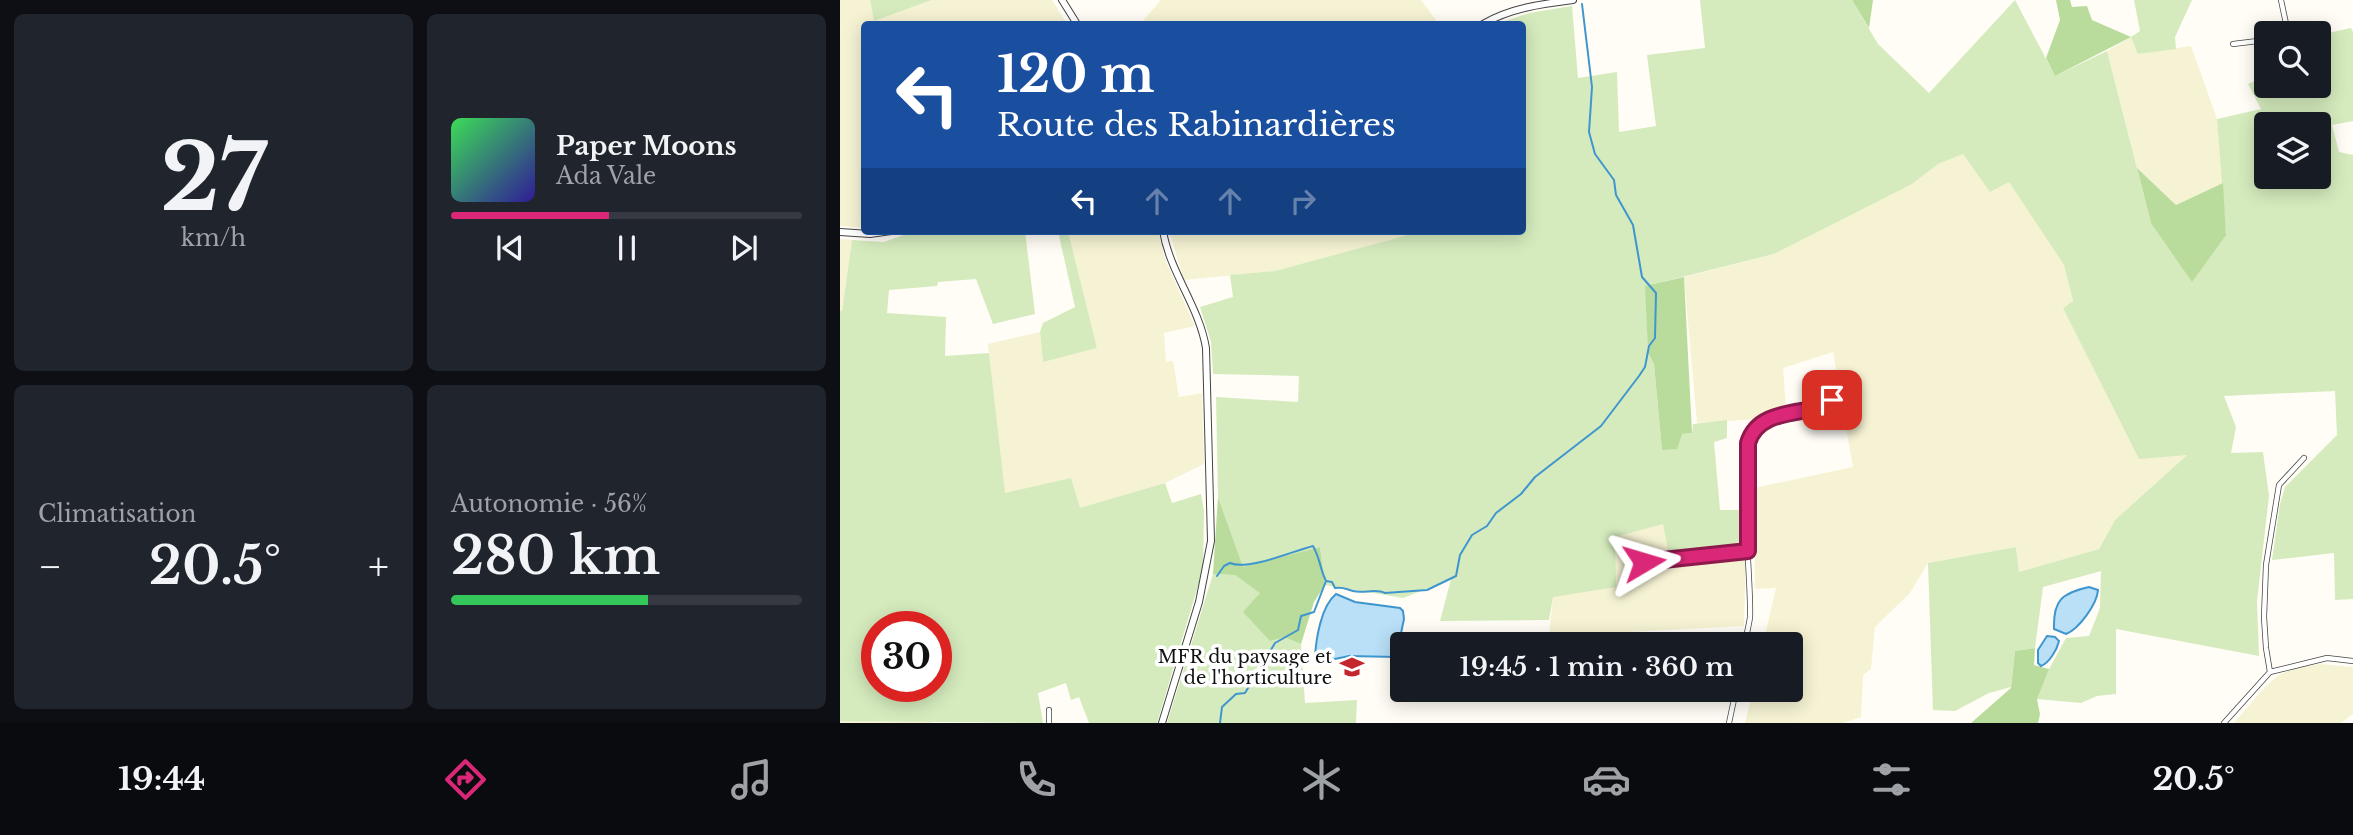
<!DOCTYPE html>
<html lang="fr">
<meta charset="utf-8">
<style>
:root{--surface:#171b24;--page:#20242c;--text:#f1f3f6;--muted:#9ea1a6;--line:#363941;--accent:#db2777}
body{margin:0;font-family:"Libre Baskerville",serif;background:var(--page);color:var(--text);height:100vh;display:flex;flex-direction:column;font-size:26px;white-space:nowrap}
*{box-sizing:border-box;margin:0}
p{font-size:23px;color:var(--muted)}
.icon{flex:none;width:38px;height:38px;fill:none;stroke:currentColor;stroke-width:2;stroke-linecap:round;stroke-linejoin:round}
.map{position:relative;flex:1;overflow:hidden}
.sheet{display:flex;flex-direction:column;gap:14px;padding:14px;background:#0d0f14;width:840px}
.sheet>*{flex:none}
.guide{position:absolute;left:21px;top:21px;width:665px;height:214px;border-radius:7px;box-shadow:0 4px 18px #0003;background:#1a4fa0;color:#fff;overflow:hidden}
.controls{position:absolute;left:1414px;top:21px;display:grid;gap:14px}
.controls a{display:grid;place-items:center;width:77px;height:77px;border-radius:7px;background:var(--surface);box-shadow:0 4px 18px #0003;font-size:35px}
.speed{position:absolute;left:21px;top:611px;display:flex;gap:14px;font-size:35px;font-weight:700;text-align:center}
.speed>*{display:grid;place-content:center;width:91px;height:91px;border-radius:50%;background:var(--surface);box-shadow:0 4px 18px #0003;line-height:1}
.speed .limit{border:10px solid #d22;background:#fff;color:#111}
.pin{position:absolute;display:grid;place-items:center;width:60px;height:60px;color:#fff;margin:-30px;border-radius:14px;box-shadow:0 4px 10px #0006}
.me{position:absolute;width:77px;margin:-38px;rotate:83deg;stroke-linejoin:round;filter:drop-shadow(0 0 5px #0008)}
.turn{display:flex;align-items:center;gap:24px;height:147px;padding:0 21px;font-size:32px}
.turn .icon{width:91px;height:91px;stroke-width:2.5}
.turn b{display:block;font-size:49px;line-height:60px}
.lanes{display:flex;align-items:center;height:66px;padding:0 21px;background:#0003;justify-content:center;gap:35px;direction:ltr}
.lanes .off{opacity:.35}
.big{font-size:52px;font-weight:600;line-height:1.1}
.sheet .widget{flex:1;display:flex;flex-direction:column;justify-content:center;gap:10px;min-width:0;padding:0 24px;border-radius:10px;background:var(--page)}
.sheet .dial{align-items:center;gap:0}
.dial b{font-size:91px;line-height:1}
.song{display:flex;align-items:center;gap:21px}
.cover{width:84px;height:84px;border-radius:10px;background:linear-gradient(135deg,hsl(130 70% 55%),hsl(250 70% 35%))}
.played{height:7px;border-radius:4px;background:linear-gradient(90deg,var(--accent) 45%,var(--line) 45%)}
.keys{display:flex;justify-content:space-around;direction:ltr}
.heat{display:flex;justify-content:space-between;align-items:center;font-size:38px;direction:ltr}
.charge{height:10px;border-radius:5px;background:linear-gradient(90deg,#34c759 56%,var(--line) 0)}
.sheet .tiles{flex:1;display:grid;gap:14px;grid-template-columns:repeat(2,1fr)}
.trip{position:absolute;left:550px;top:632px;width:413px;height:70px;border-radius:7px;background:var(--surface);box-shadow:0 4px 18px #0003;font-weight:600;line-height:70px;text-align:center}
.tabs{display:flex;height:112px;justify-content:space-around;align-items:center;background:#090b0e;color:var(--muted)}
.tabs .icon{width:49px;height:49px}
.tabs .active{color:var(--accent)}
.tabs b{font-size:32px;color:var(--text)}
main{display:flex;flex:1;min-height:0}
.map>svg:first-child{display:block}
.farmland{fill:#f6f3d4}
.green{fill:#d5ebbd;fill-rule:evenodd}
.forest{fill:#b9dc9c}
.water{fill:#b9e0f7;stroke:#3f96cf;stroke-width:2}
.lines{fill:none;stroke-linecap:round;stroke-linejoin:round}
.stream{stroke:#3f96cf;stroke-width:2}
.minor-casing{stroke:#444;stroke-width:6}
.tertiary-casing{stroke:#444;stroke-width:8}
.minor{stroke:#fff;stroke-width:4.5}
.tertiary{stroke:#fff;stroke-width:6}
.route-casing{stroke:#8e194d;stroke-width:18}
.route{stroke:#db2777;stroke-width:12}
.labels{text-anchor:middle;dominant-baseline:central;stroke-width:7;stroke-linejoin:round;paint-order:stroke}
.poi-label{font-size:18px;fill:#111;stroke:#fff;text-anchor:end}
</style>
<main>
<section class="sheet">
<div class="tiles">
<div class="widget dial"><b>27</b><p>km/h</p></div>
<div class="widget">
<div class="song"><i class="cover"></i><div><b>Paper Moons</b><p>Ada Vale</p></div></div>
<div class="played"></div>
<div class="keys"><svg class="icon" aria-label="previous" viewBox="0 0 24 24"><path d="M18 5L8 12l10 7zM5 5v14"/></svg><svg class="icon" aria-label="pause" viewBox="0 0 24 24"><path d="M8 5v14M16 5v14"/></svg><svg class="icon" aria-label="next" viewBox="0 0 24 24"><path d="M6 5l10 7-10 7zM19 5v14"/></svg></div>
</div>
<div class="widget"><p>Climatisation</p>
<div class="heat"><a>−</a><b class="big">20.5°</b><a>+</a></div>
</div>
<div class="widget"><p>Autonomie · 56%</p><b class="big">280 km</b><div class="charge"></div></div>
</div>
</section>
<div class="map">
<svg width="1513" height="723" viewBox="0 0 1513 723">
<rect width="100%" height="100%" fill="#fffdf5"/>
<path class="farmland" d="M0 0H30L34 21 92 0H212L227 24H24V228L0 226Z
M321 0H581L599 24H300Z
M1291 37 1299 54 1351 46 1377 119 1383 183 1336 205 1297 168 1267 51Z
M1123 154 1150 191 1169 181 1224 265 1233 301 1223 308 1348 454 1275 520 1259 549 1179 572 1176 547 1088 563 1070 593 1035 627 1031 669 1023 675 1021 717 1003 723H905L913 690H950V644H923L936 588 915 589 914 488 1013 467 993 352 943 368 946 409 918 419 857 423 844 277 934 254 1071 184 1098 164Z
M228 231H318L326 262 355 326 324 333 326 362 333 361 339 397 362 393 364 464 325 483 240 509 231 479 164 494 148 344 200 332 203 361 257 348Z
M329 231H583V232L435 271 344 280Z
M0 239 12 240 2 311H0Z
M823 523 830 555 906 544 904 626 709 636 713 597 775 537Z
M1479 664 1513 667V714L1501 723H1394L1425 687 1439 675 1455 668Z
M0 721H92V723H0Z"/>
<path class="green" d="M30 0H92L34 21Z
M860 0H1012L1038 44 1089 93 1175 0 1215 76 1267 51 1311 223 1386 235 1377 119 1421 109 1408 84 1426 76V86H1479V35L1511 28 1513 32V121L1492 125 1499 152 1513 155V599L1495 600 1494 553 1432 560 1440 504 1445 487 1497 435 1495 391 1384 396 1396 427 1391 453 1423 452 1429 496 1417 601 1419 656 1276 629V694L1257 696 1241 703 1197 699 1203 680 1226 638 1249 636 1260 608 1261 571 1203 587 1195 648 1175 651 1171 687 1149 693 1115 711 1093 710 1088 563 1176 547 1179 572 1259 549 1275 520 1347 455 1299 459 1223 308 1233 301 1224 265 1169 182 1150 192 1123 154 1098 164 1072 184 934 254 806 286 808 353 814 364 822 450 842 434 852 433 853 424 887 420V438L874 442 880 510H904L906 544 829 555 823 524 775 537 776 587 713 597 709 620 600 621 611 579 563 598 485 585 480 547 403 568 378 497 376 397 458 402 459 376 373 374 371 342 360 307 393 297 390 275 435 271 583 231H682V24H656L689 13 732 6 738 78 777 72 779 132 816 126 807 55 865 48ZM1426 124H1479V177H1426Z
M1294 0H1352L1335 37 1336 49 1298 54 1291 37 1300 31Z
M75 231H185L195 314 153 324 136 279 98 282 97 286 49 290 47 313 106 317 105 356 149 353 165 493 231 478 240 508 325 483 332 503 361 494 364 511 363 569 317 723H249L239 697 231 700 226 683 198 693 203 723 0 721V311H2L12 240 44 242ZM37 626H96V686H37Z
M218 231H228L257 348 203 362 200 332 203 323 235 307Z
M373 574 395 575 421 593 444 637 461 644 465 703 517 700 516 723H327Z"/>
<path class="forest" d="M1012 0H1033L1029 28Z
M1216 0H1230L1232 7 1247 6 1252 20 1291 37 1215 76 1206 58 1220 20Z
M1297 168 1336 205 1383 183 1386 235 1352 282 1311 223Z
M844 277 852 433 842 434 837 449 822 450 814 364 808 353 805 286Z
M378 497 403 567 480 547 485 585 474 602 461 644 444 637 430 641 403 612 420 593 395 575 373 574Z
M1195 648 1194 665 1209 669 1197 699 1200 714 1198 723H1131L1171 688 1175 651Z"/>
<path class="water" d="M1249 587 1258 590C1257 604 1239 629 1226 634L1214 629C1213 600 1222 593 1249 587Z
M496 594 515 602 560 608 563 611 564 619 556 657 509 656 481 662 475 657C476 639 481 606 496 594Z
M1207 636 1215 637 1219 641C1217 650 1209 663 1201 666L1198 663V650Z"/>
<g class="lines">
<path class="stream" d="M377 576 384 566 390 563C408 571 453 551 473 546 480 558 480 569 486 581L492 582 495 588C504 587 505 589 513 591 524 594 535 588 545 593L587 590 616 576 620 555 632 535 647 526 656 513 681 494 695 477 761 426 799 376 805 367 809 346 815 338 816 293 802 277 793 225 776 195 774 180 755 154 749 132 752 87 742 4
M380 723 382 707 396 694 405 693 435 643 458 630 461 616 474 612 486 581"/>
<g class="minor-casing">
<path id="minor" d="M1441 0 1448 33
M1393 44 1426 40
M804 562 908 551
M905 644C906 635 909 626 910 617 912 582 895 446 917 426 934 409 967 412 989 405L992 400
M1430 672 1426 648 1424 617 1426 565 1439 485 1464 458
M209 723V710
M889 723 896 690
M1384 723 1430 672 1487 658 1513 661"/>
</g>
<g class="tertiary-casing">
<path id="tertiary" d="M222 0 237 24
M643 24C671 8 701 4 733 0
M0 232 30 234 51 231
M322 723 359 602 371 541 366 348C359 306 330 273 323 231"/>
</g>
<use href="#minor" class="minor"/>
<use href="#tertiary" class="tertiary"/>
</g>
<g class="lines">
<g class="route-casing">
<path id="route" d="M804 562 908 551V443C918 409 960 415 989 405L992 400"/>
</g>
<use href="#route" class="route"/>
</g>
<defs>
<g id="school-bare" transform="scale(1.89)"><path d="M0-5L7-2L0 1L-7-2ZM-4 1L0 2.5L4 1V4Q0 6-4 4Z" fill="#c4262e" stroke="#fff" stroke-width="2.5" paint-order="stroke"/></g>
</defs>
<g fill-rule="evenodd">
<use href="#school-bare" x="512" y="667"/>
</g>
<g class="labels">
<g class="poi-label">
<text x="492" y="657">MFR du paysage et<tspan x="492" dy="21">de l'horticulture</tspan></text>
</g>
</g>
</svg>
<div class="controls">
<a><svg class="icon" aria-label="search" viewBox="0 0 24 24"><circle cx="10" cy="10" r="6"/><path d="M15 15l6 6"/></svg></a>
<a><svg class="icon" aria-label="layers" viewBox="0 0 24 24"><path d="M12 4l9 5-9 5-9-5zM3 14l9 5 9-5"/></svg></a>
</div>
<div class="speed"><div class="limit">30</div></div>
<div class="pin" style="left:992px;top:400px;background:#d93025"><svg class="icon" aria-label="arrive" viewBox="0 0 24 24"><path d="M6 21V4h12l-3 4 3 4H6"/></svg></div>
<svg class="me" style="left:804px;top:562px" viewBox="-20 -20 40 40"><path d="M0-17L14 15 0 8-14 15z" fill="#db2777" stroke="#fff" stroke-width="4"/></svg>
<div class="trip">19:45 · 1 min · 360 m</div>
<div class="guide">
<div class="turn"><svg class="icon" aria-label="left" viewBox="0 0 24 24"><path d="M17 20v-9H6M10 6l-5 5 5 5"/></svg><div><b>120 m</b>Route des Rabinardières</div></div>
<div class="lanes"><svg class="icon" aria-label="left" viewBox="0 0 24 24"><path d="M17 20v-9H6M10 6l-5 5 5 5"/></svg><svg class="icon off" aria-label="ahead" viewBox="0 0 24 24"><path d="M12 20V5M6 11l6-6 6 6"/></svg><svg class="icon off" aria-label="ahead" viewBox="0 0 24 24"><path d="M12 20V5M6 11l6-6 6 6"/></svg><svg class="icon off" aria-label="right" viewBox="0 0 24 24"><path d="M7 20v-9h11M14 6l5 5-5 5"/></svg></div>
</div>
</div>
</main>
<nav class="tabs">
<b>19:44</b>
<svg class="icon active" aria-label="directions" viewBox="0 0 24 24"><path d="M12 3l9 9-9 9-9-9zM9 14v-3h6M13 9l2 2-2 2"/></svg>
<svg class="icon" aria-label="music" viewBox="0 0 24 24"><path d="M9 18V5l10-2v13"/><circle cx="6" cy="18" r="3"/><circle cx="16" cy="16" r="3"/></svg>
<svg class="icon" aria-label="phone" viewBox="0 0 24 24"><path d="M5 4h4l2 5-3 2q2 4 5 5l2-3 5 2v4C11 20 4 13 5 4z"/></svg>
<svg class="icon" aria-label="climate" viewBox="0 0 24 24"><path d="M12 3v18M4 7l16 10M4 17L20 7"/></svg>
<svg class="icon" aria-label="car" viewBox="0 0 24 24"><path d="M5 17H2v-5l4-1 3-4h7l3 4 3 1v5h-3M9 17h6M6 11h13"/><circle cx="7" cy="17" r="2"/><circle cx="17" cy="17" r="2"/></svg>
<svg class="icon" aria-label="filters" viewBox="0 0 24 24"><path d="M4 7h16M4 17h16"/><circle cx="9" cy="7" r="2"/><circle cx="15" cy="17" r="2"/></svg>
<b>20.5°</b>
</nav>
